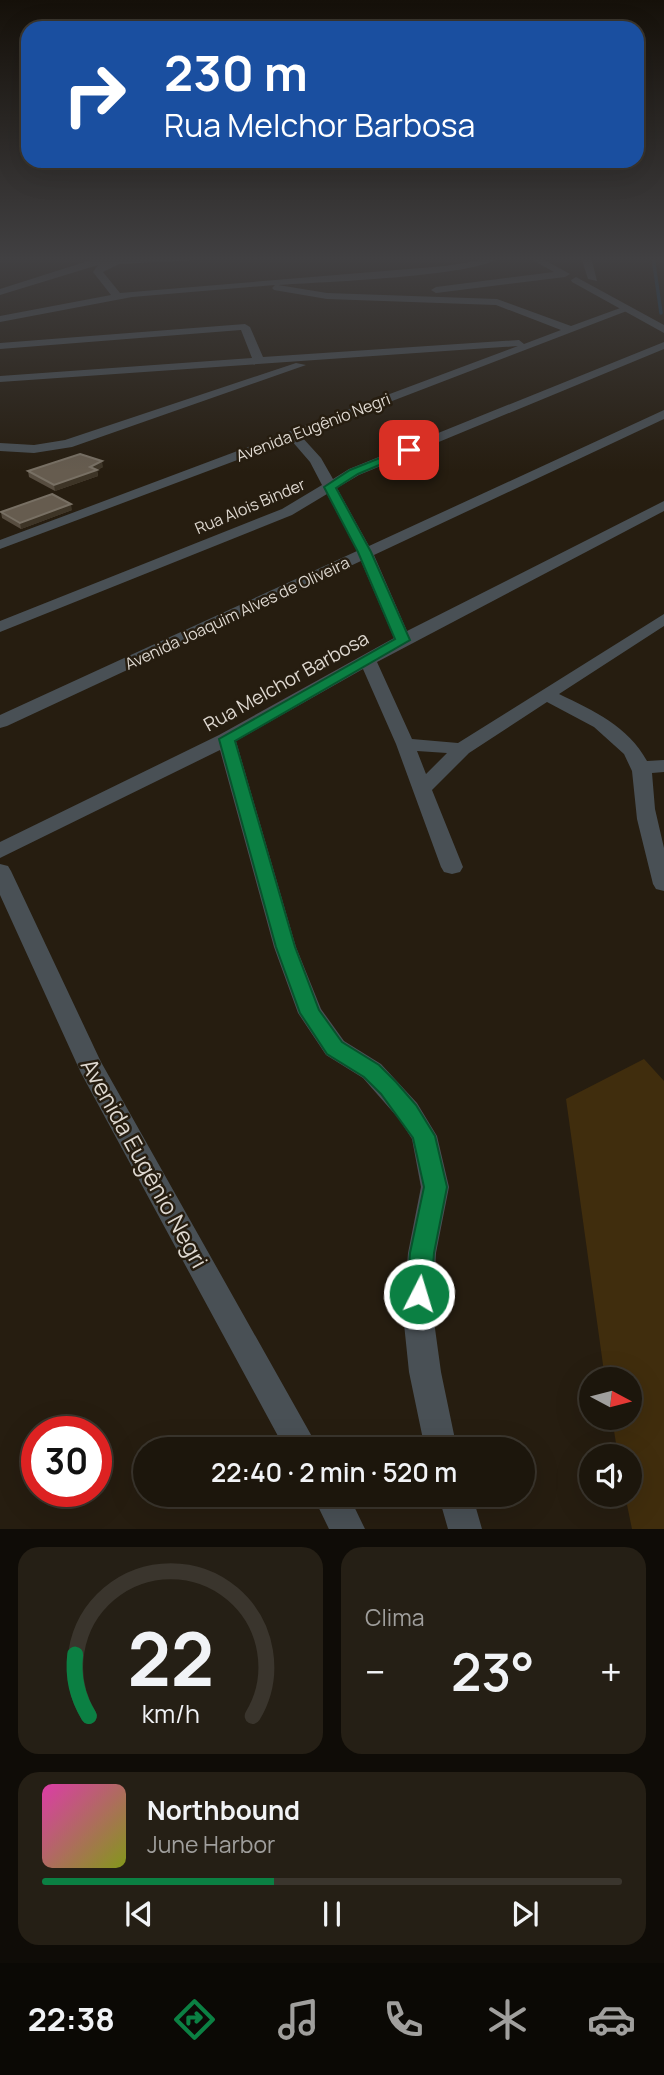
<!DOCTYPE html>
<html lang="pt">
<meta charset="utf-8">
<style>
:root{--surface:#1c160c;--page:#251f15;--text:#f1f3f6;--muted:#a09f9d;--line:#3a352d;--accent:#0b8043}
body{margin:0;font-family:Manrope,sans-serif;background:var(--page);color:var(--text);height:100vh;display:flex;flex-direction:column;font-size:26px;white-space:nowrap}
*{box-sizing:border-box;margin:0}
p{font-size:23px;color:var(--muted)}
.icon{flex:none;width:38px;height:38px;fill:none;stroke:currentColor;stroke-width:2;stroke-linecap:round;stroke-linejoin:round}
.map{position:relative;height:1529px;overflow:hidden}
.sheet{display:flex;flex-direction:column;gap:18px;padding:18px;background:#0f0c07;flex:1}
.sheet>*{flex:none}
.banner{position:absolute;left:21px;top:21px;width:623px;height:147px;border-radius:21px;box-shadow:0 7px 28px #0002,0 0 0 2px var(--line);background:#1a4fa0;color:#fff;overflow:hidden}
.needle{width:46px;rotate:97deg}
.fabs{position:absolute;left:579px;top:1367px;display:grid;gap:14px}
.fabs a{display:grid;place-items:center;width:63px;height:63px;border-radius:50%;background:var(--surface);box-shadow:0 7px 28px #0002,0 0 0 2px var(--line);font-size:35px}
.speed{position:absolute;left:21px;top:1416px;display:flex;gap:14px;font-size:35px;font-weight:700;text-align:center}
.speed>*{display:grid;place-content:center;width:91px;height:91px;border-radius:50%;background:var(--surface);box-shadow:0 7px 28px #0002,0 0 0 2px var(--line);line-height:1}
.speed .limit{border:10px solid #d22;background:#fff;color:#111}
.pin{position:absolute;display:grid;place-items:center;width:60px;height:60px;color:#fff;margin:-30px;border-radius:14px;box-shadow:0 4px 10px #0006}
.me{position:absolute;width:77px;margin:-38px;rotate:5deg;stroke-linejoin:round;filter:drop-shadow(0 0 5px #0008)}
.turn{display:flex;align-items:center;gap:24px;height:147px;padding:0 28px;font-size:32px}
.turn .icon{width:91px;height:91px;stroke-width:2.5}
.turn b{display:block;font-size:49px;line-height:60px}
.big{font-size:52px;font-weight:600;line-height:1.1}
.sheet .tile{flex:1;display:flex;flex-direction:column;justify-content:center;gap:10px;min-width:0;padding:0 24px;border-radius:21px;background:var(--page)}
.sheet .dial{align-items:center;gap:0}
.dial svg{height:182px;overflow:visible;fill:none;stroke:var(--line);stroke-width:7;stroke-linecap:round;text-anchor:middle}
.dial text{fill:var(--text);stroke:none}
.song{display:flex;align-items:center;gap:21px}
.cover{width:84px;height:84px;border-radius:10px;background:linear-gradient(135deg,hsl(320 70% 55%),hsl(70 70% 35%))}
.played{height:7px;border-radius:4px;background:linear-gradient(90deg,var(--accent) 40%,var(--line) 40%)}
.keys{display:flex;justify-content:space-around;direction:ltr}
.heat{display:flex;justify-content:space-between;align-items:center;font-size:38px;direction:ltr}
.sheet .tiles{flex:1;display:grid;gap:18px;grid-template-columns:1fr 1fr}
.tile:last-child{grid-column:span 2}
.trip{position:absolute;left:133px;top:1437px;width:402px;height:70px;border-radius:35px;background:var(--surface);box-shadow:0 7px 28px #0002,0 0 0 2px var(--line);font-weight:600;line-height:70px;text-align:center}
.tabs{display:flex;height:112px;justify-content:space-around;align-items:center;background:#0b0905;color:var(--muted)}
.tabs .icon{width:49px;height:49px}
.tabs .selected{color:var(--accent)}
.tabs b{font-size:32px;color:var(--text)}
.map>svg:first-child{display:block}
.green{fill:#402d0d}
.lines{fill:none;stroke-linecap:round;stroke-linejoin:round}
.stream{stroke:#153a55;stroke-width:3.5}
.minor{fill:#495055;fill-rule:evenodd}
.tertiary{fill:#495055;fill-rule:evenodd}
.wall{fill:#574d40}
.shaded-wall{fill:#3d3426}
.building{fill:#665c4f;stroke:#787064;stroke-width:2}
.route{fill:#0b8043;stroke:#07532c;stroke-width:2}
.labels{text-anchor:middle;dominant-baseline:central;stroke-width:5;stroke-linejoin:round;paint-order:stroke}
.far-street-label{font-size:16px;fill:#ded8d0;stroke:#261d10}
.street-label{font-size:19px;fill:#ded8d0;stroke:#261d10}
.near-street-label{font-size:23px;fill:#ded8d0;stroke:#261d10}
</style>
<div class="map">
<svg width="664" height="1529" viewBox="0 0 664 1529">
<rect width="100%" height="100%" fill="#261d10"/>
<path class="green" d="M644 1059 664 1081V1529H632L625 1495 630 1494V1456H618L612 1418H630V1379H605L566 1099Z"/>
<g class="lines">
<path class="stream" d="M653 257 661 313"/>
<path class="minor" d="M150 257H202L197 260 119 264 103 272 120 293 445 266 500 257C477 277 317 282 278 285L327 293 497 299 571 326 623 307 632 309 301 436 321 458 333 479 349 469 664 342V349L359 475 337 488 369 546 664 410V419L374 555 407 631 664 501V511L377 662 412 739 458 743 664 614V626L559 694C594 711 628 726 647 761L664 760V772L652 773 655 809 664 848V891L656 889 653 884 637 819 632 771 624 754 594 727 547 702 469 753 432 790 463 867 460 872 452 874 444 872 441 867 396 744 363 669 236 741 296 947 321 1009 344 1041 381 1064 417 1103 437 1136 449 1187 436 1253 433 1314 441 1372 457 1449H425L409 1372 403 1314 408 1253 421 1187 412 1139 399 1119 363 1078 326 1055 298 1013 274 947 220 750 0 858V842L219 735 394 638 361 561 7 726 0 728V715L357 551 327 494 292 515 0 632V621L282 509 322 485 310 462 291 440 0 549V540L518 346 0 382V376L252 358 241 330 0 349V343L245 324 250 327 263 357 519 340 524 344 561 330 496 305 327 299 274 290 272 288 275 285 132 297 0 322V316L111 295 93 272 98 265 0 295V289L91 260ZM417 751 447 753 426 774Z
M527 257H539L570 274 565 277 436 293 431 290 436 287 554 272Z
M296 363 306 365 72 447 34 453 0 451V443L34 445 65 440Z
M0 864 8 866 11 871 101 1062 319 1449H285L81 1073 0 895Z
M312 1494H348L365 1529H329Z
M438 1494H472L482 1529H448Z"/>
<path class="tertiary" d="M581 257H591L597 281 588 279Z
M576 277 664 325V333L572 282 571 280Z"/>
</g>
<path class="wall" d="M103 467 97 470 98 476 55 491 29 477 28 471Z
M72 510 21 529 2 518 1 512Z"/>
<path class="shaded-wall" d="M102 461 103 467 95 471 97 470 98 476 55 491 54 485Z
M71 504 72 510 21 529 20 523Z"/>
<path class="building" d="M80 454 102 461 90 467 97 470 54 485 28 471Z
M52 494 71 504 20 523 1 512Z"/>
<linearGradient id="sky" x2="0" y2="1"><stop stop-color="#151009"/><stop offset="0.55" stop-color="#414042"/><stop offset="1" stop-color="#414042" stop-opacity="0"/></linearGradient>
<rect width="664" height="471" fill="url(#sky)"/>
<path class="route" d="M405 448 415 450 358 474 336 488 371 552 410 640 235 741 295 947 319 1010 342 1042 379 1065 396 1082 416 1105 435 1136 447 1187 434 1253 431 1294 428 1302 419 1305 410 1302 407 1294 410 1253 424 1187 413 1138 381 1094 364 1077 327 1054 300 1013 276 947 219 739 395 639 358 552 324 487 350 470Z"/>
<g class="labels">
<g class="far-street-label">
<text transform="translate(313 427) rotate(-21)">Avenida Eugênio Negri</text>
<text transform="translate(250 506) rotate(-23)">Rua Alois Binder</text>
<text transform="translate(237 613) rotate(-25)">Avenida Joaquim Alves de Oliveira</text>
</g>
<g class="street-label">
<text transform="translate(286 681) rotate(-29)">Rua Melchor Barbosa</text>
</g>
<g class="near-street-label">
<text transform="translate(145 1163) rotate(61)">Avenida Eugênio Negri</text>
</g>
</g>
</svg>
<div class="fabs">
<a><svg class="needle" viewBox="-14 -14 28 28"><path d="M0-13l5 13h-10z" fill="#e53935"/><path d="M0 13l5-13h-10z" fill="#a09f9d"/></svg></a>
<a><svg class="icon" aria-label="sound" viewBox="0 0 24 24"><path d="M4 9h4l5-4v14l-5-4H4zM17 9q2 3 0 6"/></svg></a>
</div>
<div class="speed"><div class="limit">30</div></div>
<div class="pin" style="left:409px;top:450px;background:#d93025"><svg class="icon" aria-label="arrive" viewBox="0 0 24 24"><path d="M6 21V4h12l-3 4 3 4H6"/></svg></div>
<svg class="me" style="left:419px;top:1294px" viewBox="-20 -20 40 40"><circle r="17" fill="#0b8043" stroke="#fff" stroke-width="3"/><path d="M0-11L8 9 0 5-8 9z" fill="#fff"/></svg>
<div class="trip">22:40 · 2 min · 520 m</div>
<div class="banner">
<div class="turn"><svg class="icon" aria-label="right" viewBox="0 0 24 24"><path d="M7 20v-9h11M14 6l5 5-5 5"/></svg><div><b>230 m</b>Rua Melchor Barbosa</div></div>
</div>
</div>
<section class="sheet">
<div class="tiles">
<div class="tile dial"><svg viewBox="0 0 100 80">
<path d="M14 69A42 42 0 1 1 86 69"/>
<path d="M14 69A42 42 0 0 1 8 42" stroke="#0b8043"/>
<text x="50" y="56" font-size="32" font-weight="700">22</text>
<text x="50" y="72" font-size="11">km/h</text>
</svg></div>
<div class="tile"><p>Clima</p>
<div class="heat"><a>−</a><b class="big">23°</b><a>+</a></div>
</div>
<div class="tile">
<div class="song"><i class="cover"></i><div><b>Northbound</b><p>June Harbor</p></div></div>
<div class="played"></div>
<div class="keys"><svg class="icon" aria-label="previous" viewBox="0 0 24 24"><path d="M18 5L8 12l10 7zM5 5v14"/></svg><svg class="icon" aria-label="pause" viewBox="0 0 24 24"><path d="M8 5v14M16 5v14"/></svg><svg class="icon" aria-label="next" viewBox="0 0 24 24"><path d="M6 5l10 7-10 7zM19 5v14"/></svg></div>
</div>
</div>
</section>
<nav class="tabs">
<b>22:38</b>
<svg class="icon selected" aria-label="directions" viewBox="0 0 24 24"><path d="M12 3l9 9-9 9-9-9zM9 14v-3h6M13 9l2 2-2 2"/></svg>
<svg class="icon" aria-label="music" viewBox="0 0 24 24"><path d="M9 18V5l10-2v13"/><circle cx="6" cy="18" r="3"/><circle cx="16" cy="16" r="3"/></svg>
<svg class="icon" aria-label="phone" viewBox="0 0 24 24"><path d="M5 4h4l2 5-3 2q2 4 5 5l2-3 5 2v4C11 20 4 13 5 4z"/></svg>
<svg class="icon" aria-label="climate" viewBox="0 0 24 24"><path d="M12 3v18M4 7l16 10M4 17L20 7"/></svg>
<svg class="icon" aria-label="car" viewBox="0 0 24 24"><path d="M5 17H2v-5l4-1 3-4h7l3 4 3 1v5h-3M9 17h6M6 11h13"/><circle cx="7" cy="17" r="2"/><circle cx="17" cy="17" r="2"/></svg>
</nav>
